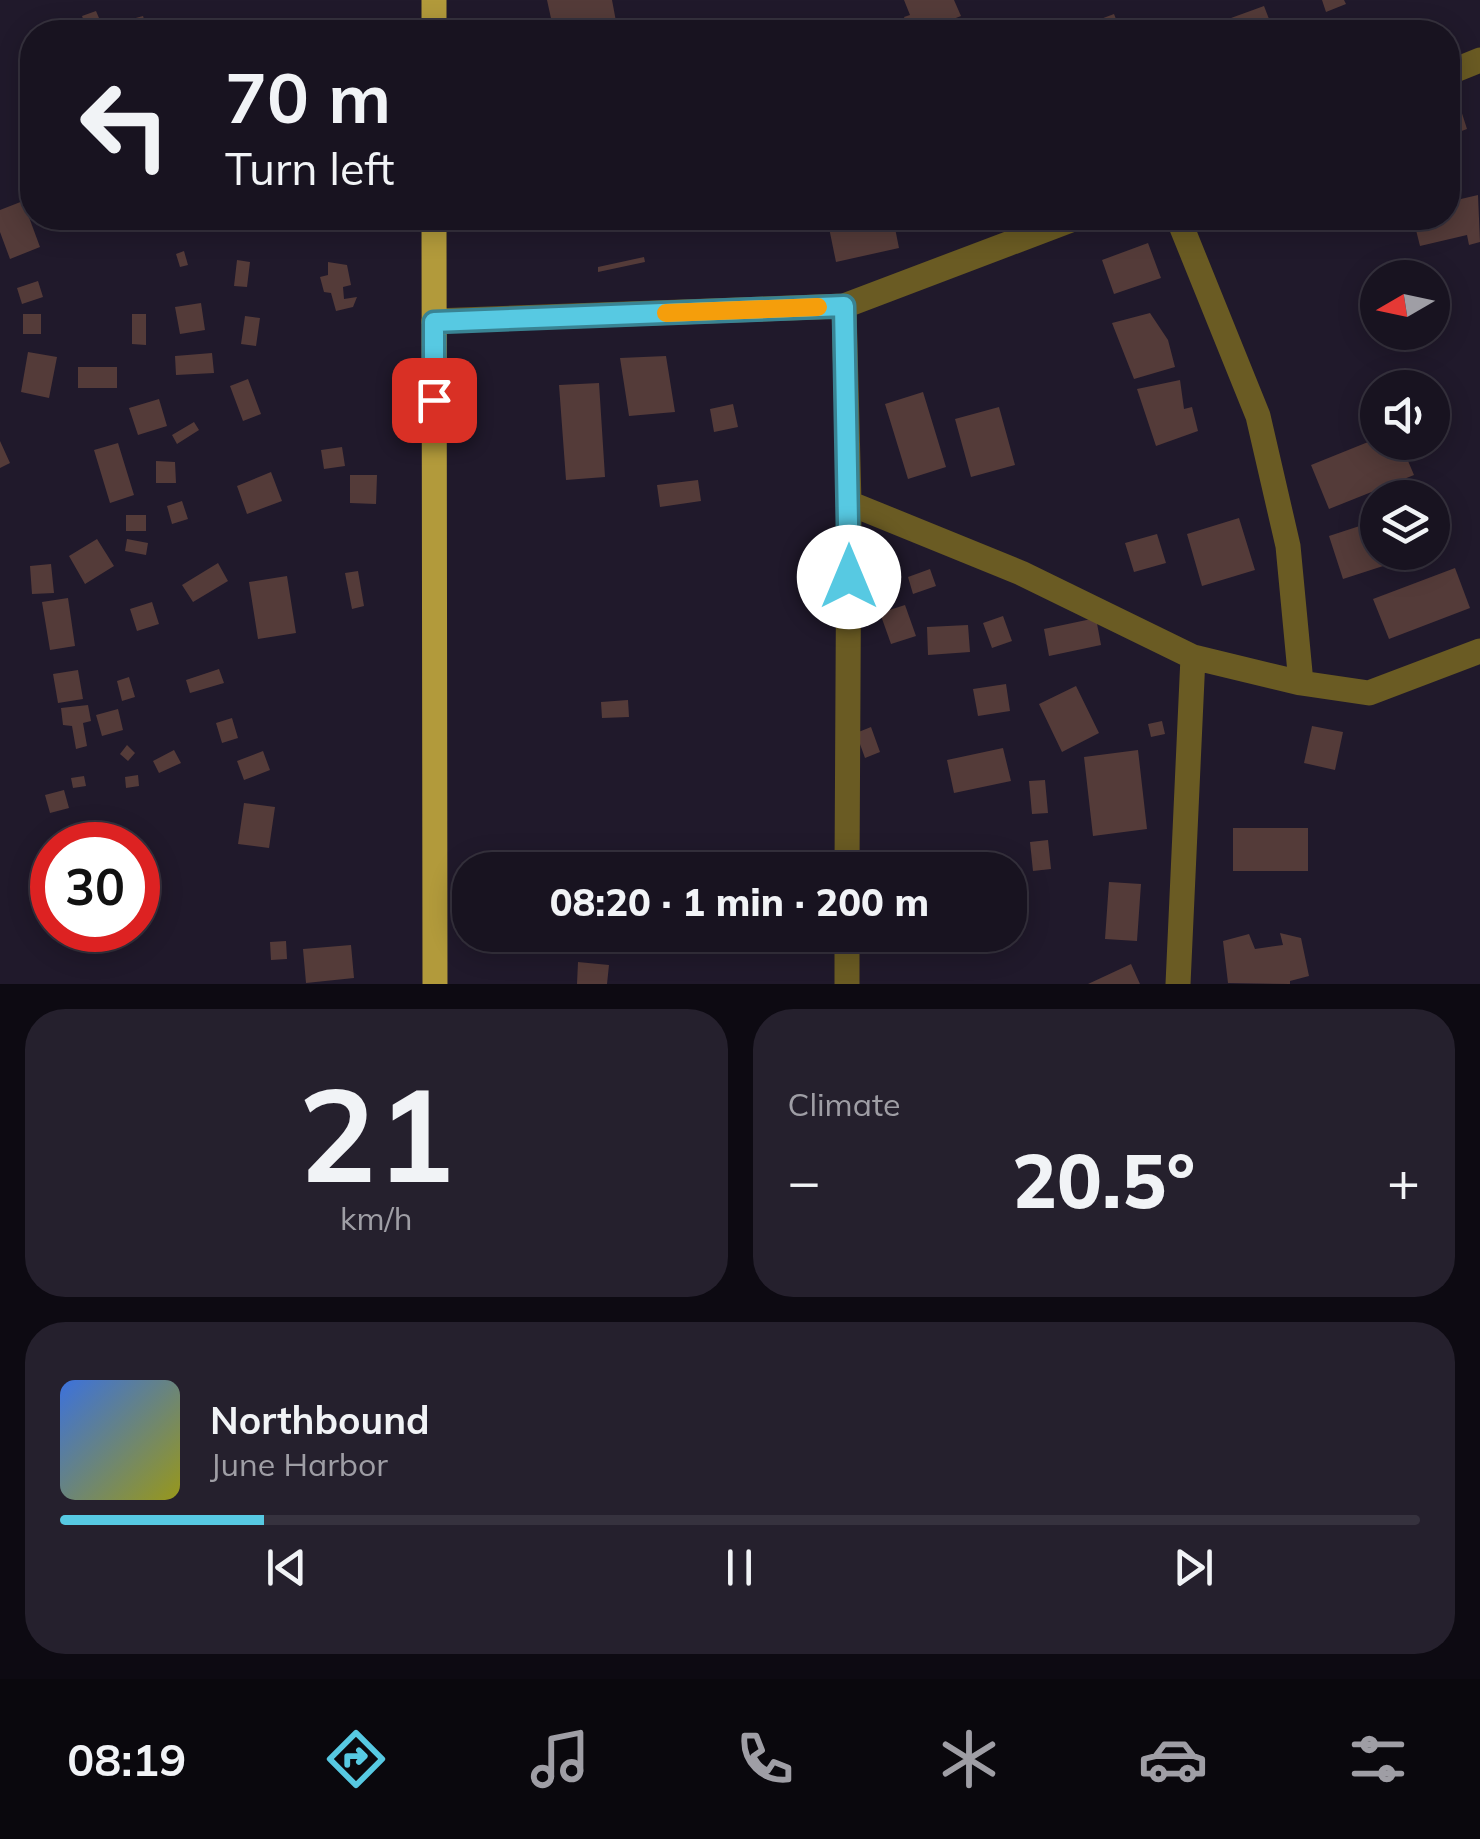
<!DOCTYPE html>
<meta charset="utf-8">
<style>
:root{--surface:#181320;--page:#25202d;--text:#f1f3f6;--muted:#9f9ea5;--line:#36323e;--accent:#57c9e2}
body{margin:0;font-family:Mulish,sans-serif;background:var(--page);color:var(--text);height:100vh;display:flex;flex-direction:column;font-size:38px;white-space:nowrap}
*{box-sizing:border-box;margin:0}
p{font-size:32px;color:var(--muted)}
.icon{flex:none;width:55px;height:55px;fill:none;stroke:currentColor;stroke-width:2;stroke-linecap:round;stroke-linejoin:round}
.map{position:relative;height:984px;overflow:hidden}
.drawer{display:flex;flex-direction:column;gap:25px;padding:25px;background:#0d0a12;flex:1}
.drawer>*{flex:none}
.banner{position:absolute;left:20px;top:20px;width:1440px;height:210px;border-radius:40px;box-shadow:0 5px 25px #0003,0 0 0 2px var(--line);background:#181320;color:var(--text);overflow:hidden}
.needle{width:65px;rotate:261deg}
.fabs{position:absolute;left:1360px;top:260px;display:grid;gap:20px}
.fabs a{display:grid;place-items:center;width:90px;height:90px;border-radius:50%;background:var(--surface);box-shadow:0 5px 25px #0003,0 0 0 2px var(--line);font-size:50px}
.speed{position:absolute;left:30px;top:822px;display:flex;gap:20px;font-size:50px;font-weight:700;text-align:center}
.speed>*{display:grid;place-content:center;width:130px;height:130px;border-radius:50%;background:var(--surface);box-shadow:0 5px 25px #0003,0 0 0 2px var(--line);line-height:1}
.speed .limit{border:15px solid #d22;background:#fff;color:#111}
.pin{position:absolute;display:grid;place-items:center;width:85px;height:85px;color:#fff;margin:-42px;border-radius:20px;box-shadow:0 5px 15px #0006}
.me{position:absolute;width:110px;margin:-55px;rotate:0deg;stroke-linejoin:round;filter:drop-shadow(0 0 8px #0008)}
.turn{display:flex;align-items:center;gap:35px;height:210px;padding:0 40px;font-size:45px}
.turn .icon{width:130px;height:130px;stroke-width:2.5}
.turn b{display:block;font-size:70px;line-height:85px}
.big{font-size:75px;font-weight:800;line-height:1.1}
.drawer .widget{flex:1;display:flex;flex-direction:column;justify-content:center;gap:15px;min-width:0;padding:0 35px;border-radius:40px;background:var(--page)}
.drawer .dial{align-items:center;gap:0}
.dial b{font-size:130px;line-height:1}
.song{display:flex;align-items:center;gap:30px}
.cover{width:120px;height:120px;border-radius:15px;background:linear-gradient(135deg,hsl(220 70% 55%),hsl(60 70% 35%))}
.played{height:10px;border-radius:5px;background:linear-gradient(90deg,var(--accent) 15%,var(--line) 15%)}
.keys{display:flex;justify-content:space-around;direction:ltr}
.heat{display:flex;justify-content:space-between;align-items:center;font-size:55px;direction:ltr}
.drawer .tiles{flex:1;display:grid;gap:25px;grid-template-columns:1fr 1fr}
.widget:last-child{grid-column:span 2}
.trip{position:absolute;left:452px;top:852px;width:575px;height:100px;border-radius:40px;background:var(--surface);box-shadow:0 5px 25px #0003,0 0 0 2px var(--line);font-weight:800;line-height:100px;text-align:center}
.menu{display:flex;height:160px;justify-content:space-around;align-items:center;background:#0a080d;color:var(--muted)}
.menu .icon{width:70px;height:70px}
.menu .active{color:var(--accent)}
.menu b{font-size:45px;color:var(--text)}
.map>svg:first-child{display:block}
.building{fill:#543b39}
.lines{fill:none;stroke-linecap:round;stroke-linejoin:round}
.minor{stroke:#6a5b23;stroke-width:25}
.major{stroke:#b29a3b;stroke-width:25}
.route-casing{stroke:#398393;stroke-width:25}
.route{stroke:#57c9e2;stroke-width:18}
.slow{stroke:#f59e0b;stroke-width:18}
</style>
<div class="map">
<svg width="1480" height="984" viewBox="0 0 1480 984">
<rect width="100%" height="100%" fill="#20192b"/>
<path class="building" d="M547 0H612L618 32H554Z
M904 0H954L961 16 920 32H910L904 17 910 15Z
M1322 0H1344L1346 4 1326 12Z
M1264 6 1274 32H1237L1231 18Z
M96 11 99 18 85 24 82 16Z
M1114 14 1121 32H1066Z
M143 16 148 32H128L125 21Z
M1459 104 1467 129 1448 136V108Z
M1478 195 1480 242 1469 245 1467 235 1420 246 1413 218H1448V202Z
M23 201 40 247 10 259 0 232V210Z
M98 218H127L128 221 100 227Z
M138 218 152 219 149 228 136 223Z
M827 218H893L899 248 836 262Z
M1148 243 1161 278 1114 294 1102 260Z
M184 251 188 265 180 267 176 254Z
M644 257 645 262 598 272V267Z
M237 260 250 262 247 287 234 286Z
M328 262 347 265 351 285 343 287 344 299 357 297 353 307 336 311 331 293 324 292 320 277 328 275Z
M38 281 43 297 22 304 17 288Z
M201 303 205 330 180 334 175 307Z
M1150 313 1168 340 1175 367 1134 379 1112 323Z
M23 314H41V334H23Z
M132 314H146V345L132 344Z
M245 316 260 318 256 346 241 344Z
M28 352 57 357 49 398 21 392Z
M212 353 214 373 176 375 175 356Z
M666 356 675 412 629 416 620 358Z
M78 367H117V388H78Z
M248 379 261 414 243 421 230 386Z
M1180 380 1184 409 1192 407 1198 431 1156 446 1137 389Z
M599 383 605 477 566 480 559 385Z
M923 392 946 467 908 479 885 404Z
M159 399 167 426 138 435 129 408Z
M733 404 738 427 714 432 710 409Z
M999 407 1015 465 971 477 955 419Z
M194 422 199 430 177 444 172 435Z
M1378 438V442H1400L1414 475 1329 509 1311 465Z
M0 441 10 463 0 468Z
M118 443 134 495 110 503 94 450Z
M342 447 345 466 324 469 321 450Z
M156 461 175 462 176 483H156Z
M271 472 282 501 247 514 237 486Z
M350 475H377L376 504 350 503Z
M698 480 701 501 660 507 657 485Z
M182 501 188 519 172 524 167 506Z
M126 515H146V531H126Z
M1239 518 1255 570 1202 586 1187 534Z
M1378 520V552H1409L1411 557 1343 579 1329 536Z
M1157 534 1166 563 1134 572 1125 543Z
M97 539 114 566 85 584 69 556Z
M127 539 148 543 146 555 125 551Z
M218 563 228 581 193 602 182 585Z
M51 564 54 593 32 594 30 566Z
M1455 568 1470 608 1389 639 1373 599Z
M930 569 936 586 913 594 908 577Z
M358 571 364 606 352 609 345 573Z
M287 576 296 633 258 639 249 582Z
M68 598 75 646 50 650 42 602Z
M152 602 159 624 137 631 130 609Z
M905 605 916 636 891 644 880 613Z
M1003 616 1012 641 992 648 983 623Z
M1096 618 1101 645 1049 656 1044 629Z
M968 625 970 652 928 655 927 627Z
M219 669 224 683 190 693 186 680Z
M78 670 83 699 58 703 53 674Z
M129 677 135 697 122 701 117 681Z
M1006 684 1010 711 978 716 973 689Z
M1076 686 1099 733 1062 752 1039 704Z
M628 700 629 717 602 718 601 702Z
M88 705 91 721 83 723 87 746 76 749 72 726 63 725 61 708Z
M118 709 123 730 102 736 96 715Z
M232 718 238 738 222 743 216 723Z
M1162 721 1165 734 1151 737 1148 724Z
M1312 726 1343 732 1335 770 1304 763Z
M871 727 880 752 865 758 856 733Z
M127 745 135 753 128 761 120 754Z
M1003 748 1011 781 954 793 947 760Z
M174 750 181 763 159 773 153 761Z
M1138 750 1147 829 1093 836 1084 757Z
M263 751 270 770 244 780 237 761Z
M138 775 139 786 126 788 125 777Z
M84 776 86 786 73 788 71 778Z
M1045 780 1048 813 1032 814 1029 781Z
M64 790 69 808 50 813 45 795Z
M244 803 275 807 269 848 238 844Z
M1233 828H1308V871H1233Z
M1048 840 1051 869 1033 871 1030 842Z
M1109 882 1141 884 1137 941 1105 939Z
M1280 933 1301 938 1309 976 1290 981V984L1228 983 1223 941 1249 934 1255 949 1283 945Z
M286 941 287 959 271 960 270 942Z
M351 945 354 978 306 983 303 949Z
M578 962 609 965 607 984H577Z
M1131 964 1140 984H1088Z"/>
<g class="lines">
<path class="minor" d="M1448 73 1480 60
M1178 218 1258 416 1288 546 1301 683
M844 306 849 503 847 870
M434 321 844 306 1076 218
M849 503 1021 573 1193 657 1301 683 1369 693 1480 651
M847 984V935
M1178 984 1193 657"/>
<path class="major" d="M434 0V32
M434 218 435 984"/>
</g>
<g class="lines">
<g class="route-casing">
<path id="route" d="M434 400V322L844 306 849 577"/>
</g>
<use href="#route" class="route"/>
<path class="slow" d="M666 313 818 307"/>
</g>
</svg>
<div class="fabs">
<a><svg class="needle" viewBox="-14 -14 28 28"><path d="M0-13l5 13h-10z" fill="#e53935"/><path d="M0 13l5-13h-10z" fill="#9f9ea5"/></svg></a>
<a><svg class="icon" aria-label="sound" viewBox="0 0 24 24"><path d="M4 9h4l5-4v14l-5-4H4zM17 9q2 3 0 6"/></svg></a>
<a><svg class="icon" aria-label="layers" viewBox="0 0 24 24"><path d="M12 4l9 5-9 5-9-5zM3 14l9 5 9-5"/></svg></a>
</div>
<div class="speed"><div class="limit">30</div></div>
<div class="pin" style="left:434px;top:400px;background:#d93025"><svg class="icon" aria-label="arrive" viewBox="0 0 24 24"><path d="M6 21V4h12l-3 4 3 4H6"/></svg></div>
<svg class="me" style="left:849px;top:577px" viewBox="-20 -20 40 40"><circle r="19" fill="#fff"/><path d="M0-13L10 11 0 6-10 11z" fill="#57c9e2"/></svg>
<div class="trip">08:20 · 1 min · 200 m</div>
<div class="banner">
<div class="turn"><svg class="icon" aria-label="left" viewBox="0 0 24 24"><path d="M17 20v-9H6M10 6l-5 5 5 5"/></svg><div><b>70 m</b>Turn left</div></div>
</div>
</div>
<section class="drawer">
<div class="tiles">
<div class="widget dial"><b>21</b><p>km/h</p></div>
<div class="widget"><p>Climate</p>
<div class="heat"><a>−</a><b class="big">20.5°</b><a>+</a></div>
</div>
<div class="widget">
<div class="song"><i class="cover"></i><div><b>Northbound</b><p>June Harbor</p></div></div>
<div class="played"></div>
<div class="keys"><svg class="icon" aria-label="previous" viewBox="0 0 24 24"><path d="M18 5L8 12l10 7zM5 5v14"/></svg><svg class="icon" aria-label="pause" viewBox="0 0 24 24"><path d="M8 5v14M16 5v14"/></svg><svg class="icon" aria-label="next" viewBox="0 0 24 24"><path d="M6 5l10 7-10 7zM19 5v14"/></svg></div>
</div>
</div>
</section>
<nav class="menu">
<b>08:19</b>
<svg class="icon active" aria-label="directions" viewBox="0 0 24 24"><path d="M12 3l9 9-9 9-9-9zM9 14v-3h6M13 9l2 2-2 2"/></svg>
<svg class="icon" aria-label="music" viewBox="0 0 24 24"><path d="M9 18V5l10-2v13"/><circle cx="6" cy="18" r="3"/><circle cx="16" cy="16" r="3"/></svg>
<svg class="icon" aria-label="phone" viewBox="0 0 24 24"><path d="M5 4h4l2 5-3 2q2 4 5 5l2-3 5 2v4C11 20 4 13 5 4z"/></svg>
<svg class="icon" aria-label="climate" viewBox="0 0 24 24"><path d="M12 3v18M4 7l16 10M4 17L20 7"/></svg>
<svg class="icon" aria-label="car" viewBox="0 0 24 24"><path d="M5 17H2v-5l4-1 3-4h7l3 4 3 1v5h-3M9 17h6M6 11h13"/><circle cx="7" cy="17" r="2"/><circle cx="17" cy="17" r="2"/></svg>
<svg class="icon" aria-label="filters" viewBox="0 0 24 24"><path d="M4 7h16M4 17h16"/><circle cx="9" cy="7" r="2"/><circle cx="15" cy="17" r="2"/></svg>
</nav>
